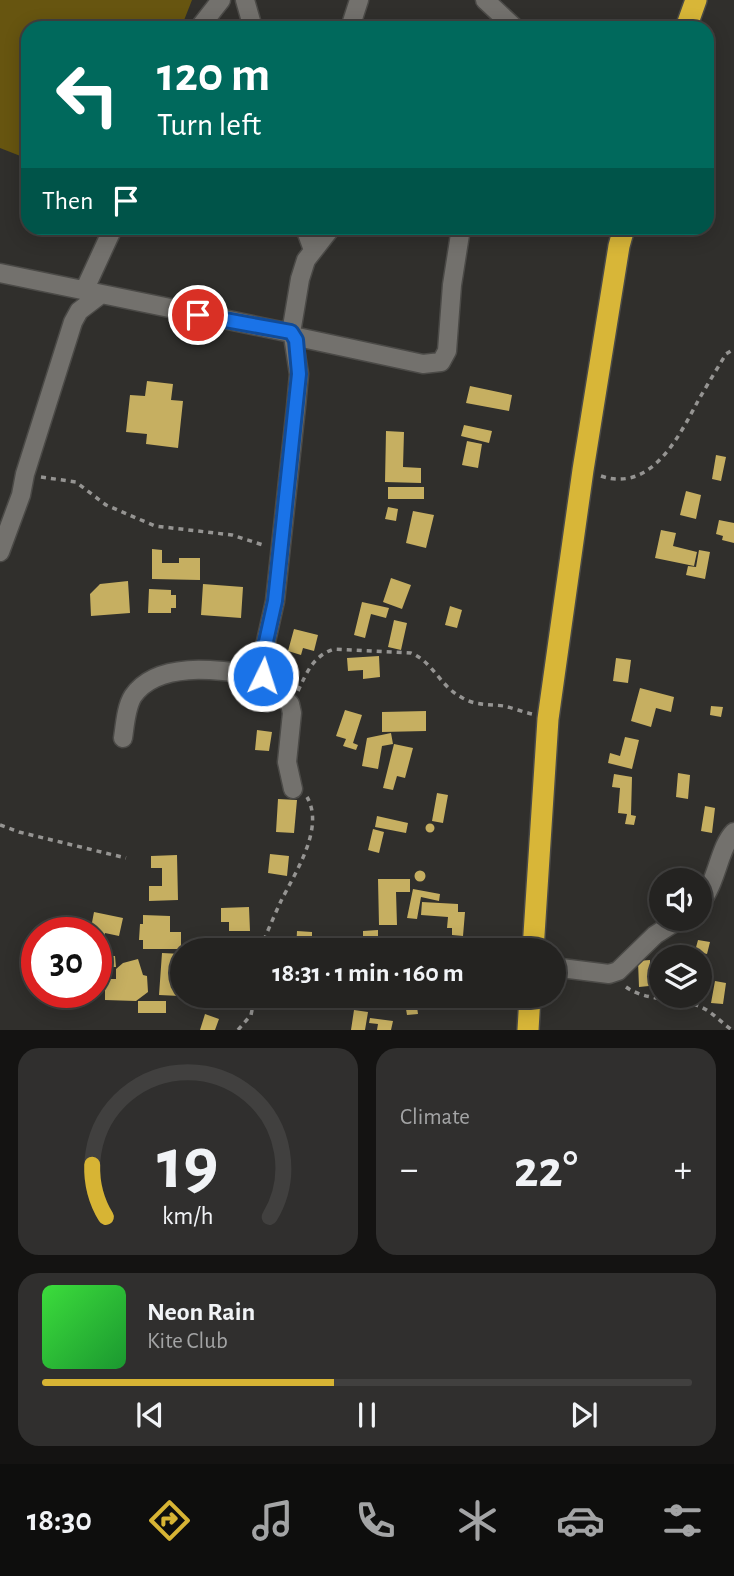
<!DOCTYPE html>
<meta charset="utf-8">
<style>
:root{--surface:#242321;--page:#302f2e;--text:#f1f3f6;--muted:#a3a4a5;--line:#41403f;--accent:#d7b434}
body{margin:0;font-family:"Alegreya Sans",sans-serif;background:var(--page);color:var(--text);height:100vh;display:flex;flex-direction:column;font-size:26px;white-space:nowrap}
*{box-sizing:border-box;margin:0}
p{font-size:23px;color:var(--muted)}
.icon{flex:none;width:38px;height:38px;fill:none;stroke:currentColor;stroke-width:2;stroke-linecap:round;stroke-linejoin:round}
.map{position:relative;height:1030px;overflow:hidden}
.sheet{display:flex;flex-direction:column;gap:18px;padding:18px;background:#141312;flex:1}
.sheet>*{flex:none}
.hud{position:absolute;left:21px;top:21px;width:693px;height:214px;border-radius:21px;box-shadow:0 4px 18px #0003,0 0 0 2px var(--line);background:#00695c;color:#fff;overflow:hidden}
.controls{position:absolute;left:649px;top:868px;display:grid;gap:14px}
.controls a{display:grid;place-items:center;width:63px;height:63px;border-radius:50%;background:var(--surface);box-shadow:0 4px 18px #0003,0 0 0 2px var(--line);font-size:35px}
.speed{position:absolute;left:21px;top:917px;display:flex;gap:14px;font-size:35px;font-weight:700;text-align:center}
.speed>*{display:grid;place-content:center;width:91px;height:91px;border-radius:50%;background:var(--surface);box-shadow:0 4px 18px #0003,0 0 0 2px var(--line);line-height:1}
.speed .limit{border:10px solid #d22;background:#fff;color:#111}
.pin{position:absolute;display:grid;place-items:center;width:60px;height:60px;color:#fff;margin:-30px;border:4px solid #fff;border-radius:50%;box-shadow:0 2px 7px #0007}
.me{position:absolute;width:77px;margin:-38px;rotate:4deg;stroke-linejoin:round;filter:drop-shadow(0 0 5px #0008)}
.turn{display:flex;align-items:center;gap:24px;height:147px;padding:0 21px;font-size:32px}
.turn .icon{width:91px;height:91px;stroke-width:2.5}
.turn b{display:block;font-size:49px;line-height:60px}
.then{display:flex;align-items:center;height:66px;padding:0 21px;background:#0003;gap:14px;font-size:26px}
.big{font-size:52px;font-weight:600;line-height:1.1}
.sheet .widget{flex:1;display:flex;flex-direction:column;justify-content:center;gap:10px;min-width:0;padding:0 24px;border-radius:21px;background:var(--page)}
.sheet .dial{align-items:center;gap:0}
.dial svg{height:182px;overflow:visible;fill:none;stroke:var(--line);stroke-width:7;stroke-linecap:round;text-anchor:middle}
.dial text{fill:var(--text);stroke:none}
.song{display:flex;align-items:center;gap:21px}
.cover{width:84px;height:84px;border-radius:10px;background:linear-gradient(135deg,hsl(120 70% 55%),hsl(130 70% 35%))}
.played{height:7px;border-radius:4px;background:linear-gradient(90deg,var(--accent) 45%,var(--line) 45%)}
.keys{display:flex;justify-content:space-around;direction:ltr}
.heat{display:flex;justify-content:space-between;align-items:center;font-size:38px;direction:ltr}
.sheet .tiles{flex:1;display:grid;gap:18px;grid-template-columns:1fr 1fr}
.widget:last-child{grid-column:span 2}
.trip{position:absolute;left:170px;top:938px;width:396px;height:70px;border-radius:35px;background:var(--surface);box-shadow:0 4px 18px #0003,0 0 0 2px var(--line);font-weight:600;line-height:70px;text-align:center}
.dock{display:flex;height:112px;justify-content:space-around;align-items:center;background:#0e0e0d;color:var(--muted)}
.dock .icon{width:49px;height:49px}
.dock .current{color:var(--accent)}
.dock b{font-size:32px;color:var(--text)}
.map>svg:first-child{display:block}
.green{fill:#675510}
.building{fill:#c6af61}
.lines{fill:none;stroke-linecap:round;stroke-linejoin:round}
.minor-casing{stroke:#4b4a47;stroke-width:21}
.highway-casing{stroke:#4b4a47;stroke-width:24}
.path{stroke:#959492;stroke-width:3.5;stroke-dasharray:5 5;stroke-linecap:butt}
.minor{stroke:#73716d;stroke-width:18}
.highway{stroke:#d8b638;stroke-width:21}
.route-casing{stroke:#114b97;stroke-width:18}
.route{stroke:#1a73e8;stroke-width:12}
</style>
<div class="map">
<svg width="734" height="1030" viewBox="0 0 734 1030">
<rect width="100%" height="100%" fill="#302f2c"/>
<path class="green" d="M0 0H192L181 28H28V159L0 148Z"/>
<path class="building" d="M147 381 173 384 171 400 183 401 178 448 146 444 147 434 126 432 130 395 145 396Z
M470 386 512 395 509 411 466 403Z
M464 425 492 431 489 443 461 436Z
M386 431 404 432 403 467 421 468V483L385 482Z
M467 441 482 444 478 468 462 465Z
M716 455 726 457 721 481 712 479Z
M388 487H424V499H388Z
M686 491 701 495 696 519 680 515Z
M388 507 398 509 396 521 385 519Z
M413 511 434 515 426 548 406 543Z
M719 520 734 523V543L722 540 723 536 716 534Z
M661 530 676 533 673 546 697 552 694 566 655 558Z
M152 549 162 550V563H179V558H200V580L152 579Z
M699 550 710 552 705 579 686 575 688 566 696 567Z
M391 578 411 585 402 609 383 602Z
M128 581 130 613 91 616 90 594 100 584Z
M203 584 243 587 241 618 201 615Z
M149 589 171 590V595H176V608H171V613H148Z
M362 602 389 608 386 618 371 614 365 638 354 635Z
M450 606 462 610 457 628 445 625Z
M394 620 407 623 401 650 388 647Z
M294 629 318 635 314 651 303 648 301 655 288 651Z
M279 659a4 4 0 1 1 8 0a4 4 0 1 1-8 0Z
M379 656 380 677 363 679V670L348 671 347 658Z
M616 658 631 660 628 683 613 681Z
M640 688 674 697 671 712 656 708 651 727 631 721Z
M711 706 723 707 721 717 710 715Z
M345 710 362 715 353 743 358 745 356 750 343 746 346 739 336 736Z
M426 711V731L382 732V712Z
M257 730 272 732 269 751 255 750Z
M391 733 393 744 382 746 378 769 362 766 367 738Z
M625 737 639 740 632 769 608 763 610 753 620 756Z
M394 744 413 748 405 778 397 776 393 790 383 788Z
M678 773 690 775 688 799 676 797Z
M614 774 632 777 631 815 636 816 634 825 625 824 627 814 618 813 620 788 612 787Z
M437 793 448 795 443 823 432 821Z
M278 799 297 800 294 833 276 832Z
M705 806 715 808 712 833 701 831Z
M377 816 408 823 406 833 375 827Z
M425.5 828a4.5 4.5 0 1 1 9 0a4.5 4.5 0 1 1-9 0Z
M373 829 384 832 379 853 368 850Z
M270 854 289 856 287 876 268 873Z
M177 855 178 900 149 901V886H162V868H151V856Z
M414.5 876a5.5 5.5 0 1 1 11 0a5.5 5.5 0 1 1-11 0Z
M378 879H410V892H396L397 925H379Z
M413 889 440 894 439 901 421 897 417 919 407 918Z
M422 902 458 904V912H465L463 936 452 935V928H447L448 917 421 915Z
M249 907 250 931H229V922H221V908Z
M94 912 123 918 119 936 105 933 102 946 96 944V933H90Z
M143 915 170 916V932H181V949H143V940H139L140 924H143Z
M378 930V950H363V931Z
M297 931 312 932V950H296Z
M425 936 439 937 438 950H425Z
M698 940 710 942 707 954 695 951Z
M162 953 182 954 180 996 159 995Z
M102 956H115L116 967H102Z
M138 959 143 975 147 976 148 992 136 1001 105 1000V979H116V969L123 963Z
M650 960V971H659V981H649V986L639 987 638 961Z
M715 981 726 983 723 1004 711 1003Z
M329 996H360L358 1006 328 1001Z
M398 996H415L413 1006 397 1003Z
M138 1001H166V1013H138Z
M417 1007 418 1014 407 1015 406 1009Z
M354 1010 368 1012 365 1030H351Z
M205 1014 219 1019 215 1030H200Z
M370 1018 393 1021 391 1030H377L378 1024 369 1023Z"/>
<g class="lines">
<g class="minor-casing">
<path id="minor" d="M245 0 253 28
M485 0 515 28
M199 28 221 0
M350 28 359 0
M305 228 313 250
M0 273 291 333 293 336 299 374 296 407 275 601 261 664 263 676 290 704 292 713 287 762 293 789
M84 291 113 228
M291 333 300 279 306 260 331 228
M293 336 423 364 441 362 447 351 452 285 461 228
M0 552 21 495 25 474 73 322 79 311 100 295
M123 738C125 725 126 707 133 696 159 658 226 671 263 676
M700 903C717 883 719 847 734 832
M553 967 609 974 618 971 655 935 680 919"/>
</g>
<g class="highway-casing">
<path id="highway" d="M686 28 696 0
M533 950 548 719 583 470 619 246 624 228
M528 1030 530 996"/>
</g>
<path class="path" d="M601 476C652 493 679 436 698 401 707 385 717 369 726 354L734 349
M41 477 76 482 106 505 155 526 232 535 263 545
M298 691C307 672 313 656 334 649L411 653C433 662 440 686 461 697 475 706 489 704 504 706 513 708 523 712 532 714
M0 825 19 832 126 858
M262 950 263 942C269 928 275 914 281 901 295 873 325 828 307 797
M626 987C646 1001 673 998 696 1005 711 1010 719 1021 732 1030
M238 1030 251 1015 255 996"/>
<use href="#minor" class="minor"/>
<use href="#highway" class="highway"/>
</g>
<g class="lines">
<g class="route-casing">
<path id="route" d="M198 315 291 332 296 340 299 374 275 601 261 664 263 676"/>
</g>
<use href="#route" class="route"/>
</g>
</svg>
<div class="controls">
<a><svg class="icon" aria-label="sound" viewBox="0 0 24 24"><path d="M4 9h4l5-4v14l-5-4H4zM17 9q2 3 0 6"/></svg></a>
<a><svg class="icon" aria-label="layers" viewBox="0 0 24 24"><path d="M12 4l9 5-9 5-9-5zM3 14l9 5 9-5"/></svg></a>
</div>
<div class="speed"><div class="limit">30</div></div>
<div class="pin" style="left:198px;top:315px;background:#d93025"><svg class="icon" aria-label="arrive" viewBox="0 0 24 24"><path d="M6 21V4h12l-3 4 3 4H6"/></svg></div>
<svg class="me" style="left:263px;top:676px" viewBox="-20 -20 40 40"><circle r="17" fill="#1a73e8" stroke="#fff" stroke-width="3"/><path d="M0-11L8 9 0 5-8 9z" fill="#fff"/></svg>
<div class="trip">18:31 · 1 min · 160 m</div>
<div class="hud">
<div class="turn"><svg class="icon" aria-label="left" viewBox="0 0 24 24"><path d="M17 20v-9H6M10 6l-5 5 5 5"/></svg><div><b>120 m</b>Turn left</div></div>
<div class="then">Then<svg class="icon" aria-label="arrive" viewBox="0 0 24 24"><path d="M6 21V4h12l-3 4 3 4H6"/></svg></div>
</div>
</div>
<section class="sheet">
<div class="tiles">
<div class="widget dial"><svg viewBox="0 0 100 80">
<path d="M14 69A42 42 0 1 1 86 69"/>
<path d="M14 69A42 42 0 0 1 8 46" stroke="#d7b434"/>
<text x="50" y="56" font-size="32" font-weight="700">19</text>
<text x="50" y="72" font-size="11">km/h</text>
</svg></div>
<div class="widget"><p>Climate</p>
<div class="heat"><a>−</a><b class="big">22°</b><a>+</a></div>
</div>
<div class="widget">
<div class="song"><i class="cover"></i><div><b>Neon Rain</b><p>Kite Club</p></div></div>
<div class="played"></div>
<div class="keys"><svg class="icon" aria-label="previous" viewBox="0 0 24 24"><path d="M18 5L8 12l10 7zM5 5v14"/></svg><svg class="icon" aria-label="pause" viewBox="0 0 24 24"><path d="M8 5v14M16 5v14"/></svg><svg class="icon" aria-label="next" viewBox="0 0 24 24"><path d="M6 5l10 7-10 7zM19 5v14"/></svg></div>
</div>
</div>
</section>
<nav class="dock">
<b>18:30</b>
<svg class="icon current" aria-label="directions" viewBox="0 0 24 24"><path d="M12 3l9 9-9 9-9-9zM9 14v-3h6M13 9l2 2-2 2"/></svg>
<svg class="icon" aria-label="music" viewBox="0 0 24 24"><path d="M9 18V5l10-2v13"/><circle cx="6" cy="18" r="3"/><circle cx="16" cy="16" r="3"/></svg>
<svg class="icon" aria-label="phone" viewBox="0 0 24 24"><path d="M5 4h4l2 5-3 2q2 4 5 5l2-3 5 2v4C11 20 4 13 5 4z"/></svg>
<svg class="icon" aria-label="climate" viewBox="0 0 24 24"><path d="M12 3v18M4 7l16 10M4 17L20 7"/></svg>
<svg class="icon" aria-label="car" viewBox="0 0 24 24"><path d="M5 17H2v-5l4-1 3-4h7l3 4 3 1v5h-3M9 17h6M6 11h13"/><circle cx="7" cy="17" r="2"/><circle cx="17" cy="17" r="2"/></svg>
<svg class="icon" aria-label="filters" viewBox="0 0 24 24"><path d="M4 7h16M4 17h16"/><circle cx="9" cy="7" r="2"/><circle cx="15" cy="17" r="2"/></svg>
</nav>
